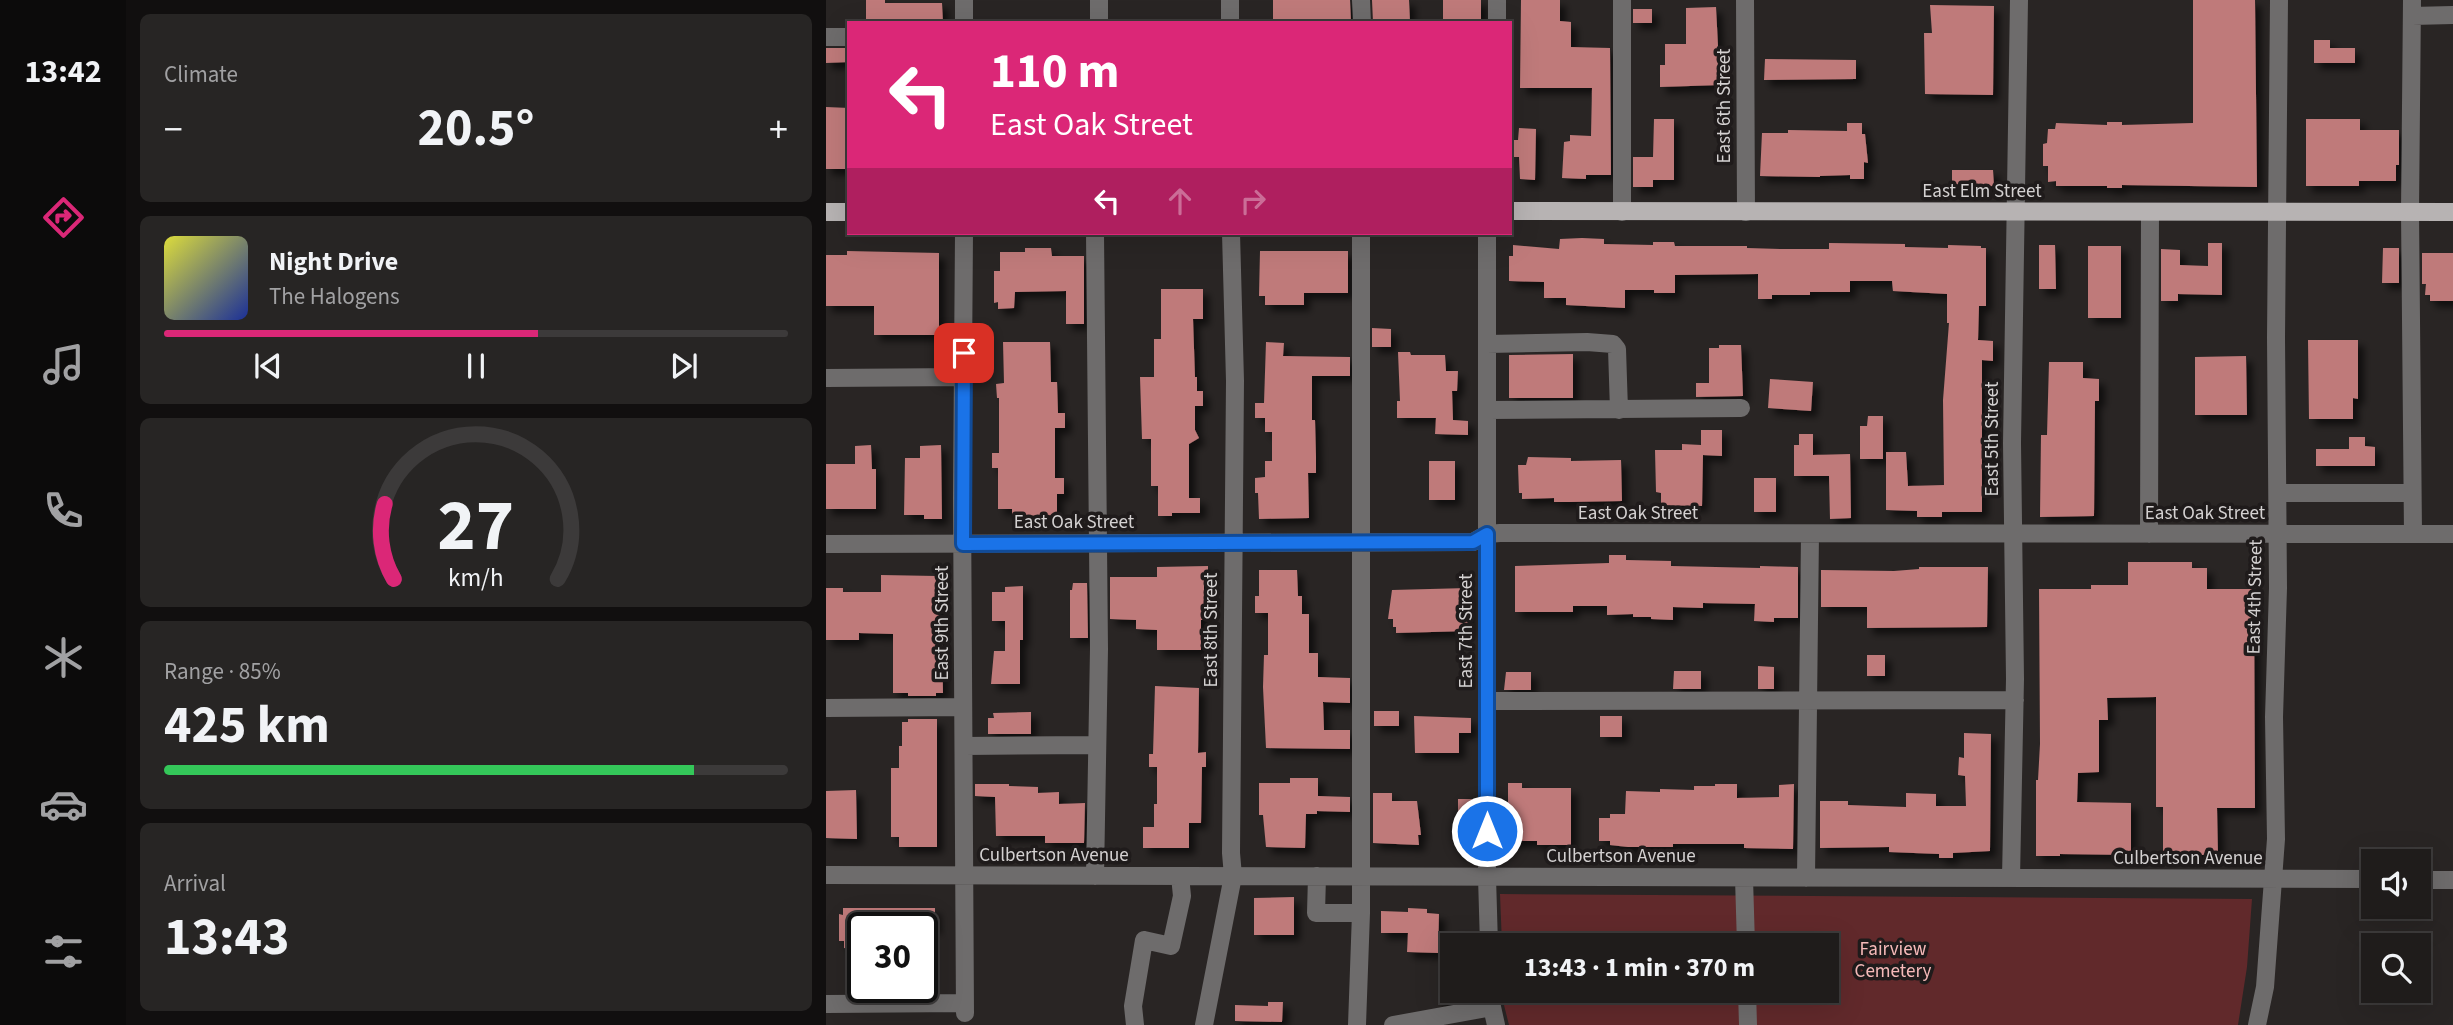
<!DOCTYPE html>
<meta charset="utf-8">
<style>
:root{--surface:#1f1c1b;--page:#272524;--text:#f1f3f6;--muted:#a1a1a3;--line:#3c3a3a;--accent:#db2777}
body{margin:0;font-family:"Source Sans 3",sans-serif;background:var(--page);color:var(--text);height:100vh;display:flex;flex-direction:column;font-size:26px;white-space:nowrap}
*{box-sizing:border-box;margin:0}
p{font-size:23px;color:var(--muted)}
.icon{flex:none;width:38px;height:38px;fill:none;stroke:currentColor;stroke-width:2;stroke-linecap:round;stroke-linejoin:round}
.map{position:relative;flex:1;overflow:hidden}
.sheet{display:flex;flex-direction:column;gap:14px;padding:14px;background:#110f0f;width:700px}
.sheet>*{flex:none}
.top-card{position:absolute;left:21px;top:21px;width:665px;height:214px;border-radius:0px;box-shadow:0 7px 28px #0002,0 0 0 2px var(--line);background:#db2777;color:#fff;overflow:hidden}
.buttons{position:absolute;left:1535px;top:849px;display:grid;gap:14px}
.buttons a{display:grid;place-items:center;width:70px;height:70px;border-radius:0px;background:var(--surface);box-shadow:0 7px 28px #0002,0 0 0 2px var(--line);font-size:35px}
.speed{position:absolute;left:21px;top:912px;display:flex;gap:14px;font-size:35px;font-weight:700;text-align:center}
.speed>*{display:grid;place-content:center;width:91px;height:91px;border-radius:50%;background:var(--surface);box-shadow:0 7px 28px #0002,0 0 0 2px var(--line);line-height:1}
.speed .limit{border:4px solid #111;border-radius:10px;background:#fff;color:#111}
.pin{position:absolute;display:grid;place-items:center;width:60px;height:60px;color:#fff;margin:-30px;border-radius:14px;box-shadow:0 4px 10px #0006}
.me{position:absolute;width:77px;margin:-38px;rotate:0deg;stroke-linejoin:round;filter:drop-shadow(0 0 5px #0008)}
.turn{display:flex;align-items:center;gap:24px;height:147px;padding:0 28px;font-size:32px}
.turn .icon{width:91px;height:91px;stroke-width:2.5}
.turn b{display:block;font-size:49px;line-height:60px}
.lanes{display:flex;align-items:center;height:66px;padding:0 28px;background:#0003;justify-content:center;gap:35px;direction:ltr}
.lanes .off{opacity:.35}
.big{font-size:52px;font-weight:700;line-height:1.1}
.sheet .tile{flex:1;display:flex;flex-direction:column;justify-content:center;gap:10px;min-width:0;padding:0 24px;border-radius:10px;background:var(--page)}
.sheet .dial{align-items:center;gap:0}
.dial svg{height:182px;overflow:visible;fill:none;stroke:var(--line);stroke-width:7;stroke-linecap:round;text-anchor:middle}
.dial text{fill:var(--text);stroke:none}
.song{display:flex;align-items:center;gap:21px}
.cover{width:84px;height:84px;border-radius:10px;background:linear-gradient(135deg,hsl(60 70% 55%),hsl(230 70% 35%))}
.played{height:7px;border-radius:4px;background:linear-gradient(90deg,var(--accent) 60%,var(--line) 60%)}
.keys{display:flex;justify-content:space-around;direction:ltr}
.heat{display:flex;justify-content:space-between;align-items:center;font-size:38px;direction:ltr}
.charge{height:10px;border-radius:5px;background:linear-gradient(90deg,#34c759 85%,var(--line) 0)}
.trip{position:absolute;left:614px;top:933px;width:399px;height:70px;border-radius:0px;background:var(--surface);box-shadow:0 7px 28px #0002,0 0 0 2px var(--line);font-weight:700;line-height:70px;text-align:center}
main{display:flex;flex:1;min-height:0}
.menu{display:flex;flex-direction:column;width:126px;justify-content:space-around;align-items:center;background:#0c0b0b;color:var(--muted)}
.menu .icon{width:49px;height:49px}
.menu .on{color:var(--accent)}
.menu b{font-size:32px;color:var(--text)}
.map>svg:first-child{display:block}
.green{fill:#61292b}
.building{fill:#bf7a7a;filter:url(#shadow)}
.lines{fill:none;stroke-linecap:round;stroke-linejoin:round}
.minor{stroke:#6e6c6c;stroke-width:18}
.major{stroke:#b7b3b3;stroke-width:18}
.route-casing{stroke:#114b97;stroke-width:18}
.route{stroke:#1a73e8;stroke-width:12}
.labels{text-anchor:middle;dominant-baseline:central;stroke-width:7;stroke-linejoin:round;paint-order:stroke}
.street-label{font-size:19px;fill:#d4d1d1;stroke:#1f1b1b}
.park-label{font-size:19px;fill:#f6bab9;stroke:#1f1b1b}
</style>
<main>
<nav class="menu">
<b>13:42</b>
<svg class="icon on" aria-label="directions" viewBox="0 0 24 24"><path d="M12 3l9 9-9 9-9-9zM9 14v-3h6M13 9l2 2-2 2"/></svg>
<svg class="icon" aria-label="music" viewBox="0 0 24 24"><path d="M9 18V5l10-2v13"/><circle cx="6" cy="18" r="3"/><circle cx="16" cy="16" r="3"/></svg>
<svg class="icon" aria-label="phone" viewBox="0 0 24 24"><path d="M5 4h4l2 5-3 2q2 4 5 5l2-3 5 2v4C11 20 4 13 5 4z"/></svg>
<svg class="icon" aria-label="climate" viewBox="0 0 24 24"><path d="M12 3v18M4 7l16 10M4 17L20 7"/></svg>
<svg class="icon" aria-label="car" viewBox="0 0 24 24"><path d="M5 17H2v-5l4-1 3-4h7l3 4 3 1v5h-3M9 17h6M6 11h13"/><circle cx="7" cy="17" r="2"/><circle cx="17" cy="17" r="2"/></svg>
<svg class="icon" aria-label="filters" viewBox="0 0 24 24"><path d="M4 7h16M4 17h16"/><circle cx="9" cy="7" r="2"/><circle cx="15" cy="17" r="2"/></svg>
</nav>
<section class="sheet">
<div class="tile"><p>Climate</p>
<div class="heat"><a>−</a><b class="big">20.5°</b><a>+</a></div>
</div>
<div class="tile">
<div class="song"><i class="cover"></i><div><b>Night Drive</b><p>The Halogens</p></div></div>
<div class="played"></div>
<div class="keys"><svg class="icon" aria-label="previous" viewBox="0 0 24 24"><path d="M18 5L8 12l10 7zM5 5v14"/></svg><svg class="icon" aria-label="pause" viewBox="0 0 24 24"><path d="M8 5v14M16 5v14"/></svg><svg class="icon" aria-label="next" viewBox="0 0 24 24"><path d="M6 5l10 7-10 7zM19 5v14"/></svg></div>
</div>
<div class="tile dial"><svg viewBox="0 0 100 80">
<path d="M14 69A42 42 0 1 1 86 69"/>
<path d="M14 69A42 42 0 0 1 10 36" stroke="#db2777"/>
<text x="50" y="56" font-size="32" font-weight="700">27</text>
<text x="50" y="72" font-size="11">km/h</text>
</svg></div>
<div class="tile"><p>Range · 85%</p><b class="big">425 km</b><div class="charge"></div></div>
<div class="tile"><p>Arrival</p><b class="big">13:43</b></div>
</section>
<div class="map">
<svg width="1627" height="1025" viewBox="0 0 1627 1025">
<defs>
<filter id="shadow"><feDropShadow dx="6" dy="6" stdDeviation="3.5" flood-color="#0009"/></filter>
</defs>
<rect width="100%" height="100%" fill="#292524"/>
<path class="green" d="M674 894 1426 899 1421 967 1412 1025H683L678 1005V991L1001 990V945H676Z"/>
<path class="building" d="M40 0H59V3H116L117 23H40Z
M447 0H524L525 22 447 23Z
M546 0H583L584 22H547Z
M617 0H655V23H619V19H617Z
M695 0H734V21L745 22V47L784 48 785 175H760V179L736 178 738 142 744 141V135L765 136 766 88H694Z
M1367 0H1429L1431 187 1296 185V188H1281V186H1230V181L1222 182V166H1217V144L1221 143 1222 129H1229L1230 123 1281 125V122H1296V125L1367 123Z
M1104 5 1168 6 1167 95 1099 94 1098 33H1106Z
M890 7 894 85 834 87V65H839V44H860V8Z
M807 9H826V23H807Z
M1488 40H1504V48H1529V63H1488Z
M0 48H23V62L0 63Z
M939 59 1030 60V79L938 80Z
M0 107 23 108V169H0Z
M828 119H848V180H827V187H807V157H827Z
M1480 119H1534V130H1573V165H1570V181H1533V186H1480Z
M1021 123H1036V134H1039L1042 163 1038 162V179H1024V175L994 176V177L934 176 936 133H962V130L1021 131Z
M693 128 710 129 709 180 694 179 693 157H687L688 140H692Z
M1126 170H1167L1168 186 1126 187Z
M756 238 778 239V244L827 245V242H848L849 246H921V248L954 249H1003V243L1079 244V247L1122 248V245L1155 246V248H1160V306H1153L1152 340 1167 341V361L1156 360V512H1116V517H1091V511L1060 510V452H1080L1082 486 1118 485 1117 400 1123 323H1121V294L1067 291 1066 281H1024V292H984V295H946V299H932V274L849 275V293H828V290H799V308L740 305V298H718V282L683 281V256H687V245L733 249 734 239Z
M1382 243H1396V295L1352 294V301H1335V249L1354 250V265L1382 266Z
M1213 245H1229L1230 289H1213Z
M1262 246H1295V318H1262Z
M199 248H225L226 256H258V324H240V291L189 292 188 308 172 309V302L168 303V271H174V252H199Z
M1557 248H1573V283H1556Z
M21 251 113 253V335H48V306H0V255H21Z
M434 251H522V293H478V305H439V296H433Z
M1596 253H1627V301H1604V295H1599L1600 284H1596Z
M335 289H377V319H367L369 377H371V391H377V406H369V430L373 438 363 444V498H374V513H346V516H332V486H325V439H316L314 377H328V339H335Z
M546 328 565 329V347H546Z
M1482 340H1532V399L1527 398V419H1483Z
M177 342H224L225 382H231L232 413H239V428H229V478H238V494H231V515L186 516V509H172V468H166V453H173V398H171L170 384 178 383Z
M440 342 458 343 457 356 524 357V376H486V420H489L490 457V473H482L483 518 433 519 432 493H429V478L439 477V461H446V432H439V418H429V403H438Z
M893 345H915L917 396 870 397V383H883V348H893Z
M572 352H584L585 355H619L620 371H632L631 391H626L627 420 642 421V435L609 434 610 418H571V401H574Z
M747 354V398H683V355Z
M1420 356 1421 415H1369V357Z
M1223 362H1257V378L1273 379V401H1269L1268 516 1214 517 1215 435H1221Z
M944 379 987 382 985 411 942 408Z
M1042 416H1057V459H1034V426H1041Z
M875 430H896V456L877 455 876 506 835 505V493L830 492 829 450H856V444L875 445Z
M973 434H987V455L1024 454 1025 518 1004 519 1003 476H968V445H973Z
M1523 437H1539V446L1549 447V466H1490V449H1523Z
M45 445 46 469H50V509H0V464H29V446Z
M115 445 116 519H98V515H78L79 458H94V446Z
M702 457 745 458V461L795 460 796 501 744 502H728V498L696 499V493H693L692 465H700Z
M603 461H629V500H603Z
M928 478H950V512H928Z
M783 555H800V560L845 561V566L934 568V566L972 567V618H948V622L928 621 929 604 877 603V608L847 607V620L825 619V617H807V614L781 615V606H747V612H689V566L783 563Z
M1302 562H1366V568H1381V589H1428L1429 808H1391L1392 855H1337V807H1330V697L1281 698 1282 720H1273V772L1252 773 1251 802 1305 803V855L1234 854V856H1210V780H1212L1214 744 1213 589H1265V585H1302Z
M382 566V584H378V620H375V650H331V630L310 629V620L284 619V577H331V567Z
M1093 567H1162L1161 627 1041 628V607H995V570L1068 571 1093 569Z
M433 570H471L472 596H476V614H483V653H492V677L524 678V703L497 702 498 730H524V749L440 748 437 687 438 655H442V613H429V596H433Z
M55 575 110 576V602H114V643H116L117 693H110V696H82V693H67V634L33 633V640H0V588H17V592H55Z
M247 583H261L262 638H244V590H246Z
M197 586V640H194V684H165L168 651H179V621H166V592H179V587Z
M642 588V631L570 633V627H567V619H562L566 590Z
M1041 655H1059V676H1041Z
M932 666 948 667V689H932Z
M848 671H875V689H847Z
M680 672H705V690H678Z
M329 686 373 688 372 753 380 752V767H376L375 823H363V848H317V827H328V804H331V767H323V754H327Z
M548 711H573V726H548Z
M205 712V734H162V718H168L167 713Z
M588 716 645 718V733H633V753H589Z
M774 716H796V737H774Z
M82 719H111V847H73V837H65V768H73V746H76V722H82Z
M1138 733 1165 734 1164 851 1127 853V858H1113V854L1063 852V847L994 848V801H1022V805L1080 807V793L1110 794V806H1140L1139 776 1132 775 1133 757 1138 758Z
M464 778H492V796L524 797V812L491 811V814H480L479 848 440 847 437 815H433V783H464Z
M682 783H696V788H745V845H711V841H682Z
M149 784H183V786L212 787V793L233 792V804L259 803 258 843H219V836H170L169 797 149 796Z
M889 784H911V798L953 797V785L968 784 967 849 918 848V844H847V847H802L784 845V841H773V818H784V814H799L800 791 834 792V789L868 790V786H889Z
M30 790 31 839 0 838V791Z
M547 793H566V801H591L595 835H592L593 845 547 843Z
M632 799H646V850H632Z
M468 897V935H428V898Z
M17 908H109V928H33V949L18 948V941H13V914L17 915Z
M582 908 601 909V913L613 914 612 953 581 952 582 933H555V911L582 912Z
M612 965H626V1003H612Z
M442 1002H457L456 1022 409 1021V1005L442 1006Z"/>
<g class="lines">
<path class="minor" d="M138 0V23
M273 0V23
M404 0V23
M535 0 536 23
M919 0 920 212
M1586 0 1584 212 1587 534
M1586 16 1627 15
M671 23V0
M0 37H23
M796 212V0
M138 233 136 498 139 1013
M661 233V877L663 945
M661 344 761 342 787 344 791 349 793 410
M0 378 138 377
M661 410 915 408
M1452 493H1586
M1323 534 1324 212
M0 544 647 542 661 534 674 533 1627 534
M661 701 1189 700
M0 708 137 707
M138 746 271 745
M0 875 1547 879
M269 876 273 649 269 233
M491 876 490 913H535V233
M918 878 920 945
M980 878 984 534
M1185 878 1189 679 1186 443 1193 0
M1592 880H1627
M665 990 666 1007 670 1025
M921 990 922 1025
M0 1004 138 1003
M309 1025 307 1006 318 940 345 946 356 896 354 876
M378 1025 407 876 405 853 409 381 405 233
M531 1025 535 913
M567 1025 666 1007
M1431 1025 1439 987 1450 839 1448 717 1452 588 1450 338 1453 0"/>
<path class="major" d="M684 211 1627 212
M0 212H23"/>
</g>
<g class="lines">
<g class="route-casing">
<path id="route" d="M138 353 137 544 647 542 661 534V831"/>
</g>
<use href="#route" class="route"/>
</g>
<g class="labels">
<g class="street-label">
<text transform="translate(898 106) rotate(-90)">East 6th Street</text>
<text x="1156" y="191">East Elm Street</text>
<text transform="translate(1166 439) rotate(-90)">East 5th Street</text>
<text x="812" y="513">East Oak Street</text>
<text x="1379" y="513">East Oak Street</text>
<text x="248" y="522">East Oak Street</text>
<text transform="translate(1429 597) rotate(-89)">East 4th Street</text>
<text transform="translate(116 623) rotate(-90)">East 9th Street</text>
<text transform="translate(385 630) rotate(-90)">East 8th Street</text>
<text transform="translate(640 631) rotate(-90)">East 7th Street</text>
<text x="228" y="855">Culbertson Avenue</text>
<text x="795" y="856">Culbertson Avenue</text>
<text x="1362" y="858">Culbertson Avenue</text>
</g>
<g class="park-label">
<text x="1067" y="949">Fairview<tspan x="1067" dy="22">Cemetery</tspan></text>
</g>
</g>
</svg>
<div class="buttons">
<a><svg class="icon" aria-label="sound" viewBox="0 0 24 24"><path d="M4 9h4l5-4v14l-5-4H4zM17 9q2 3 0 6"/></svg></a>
<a><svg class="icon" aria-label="search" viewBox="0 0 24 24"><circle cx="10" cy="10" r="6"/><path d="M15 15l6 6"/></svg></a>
</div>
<div class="speed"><div class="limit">30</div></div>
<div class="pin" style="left:138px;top:353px;background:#d93025"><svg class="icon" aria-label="arrive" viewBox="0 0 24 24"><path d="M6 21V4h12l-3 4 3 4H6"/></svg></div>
<svg class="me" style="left:661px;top:831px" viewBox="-20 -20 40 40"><circle r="17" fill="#1a73e8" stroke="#fff" stroke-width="3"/><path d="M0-11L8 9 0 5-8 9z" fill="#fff"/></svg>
<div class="trip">13:43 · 1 min · 370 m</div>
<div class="top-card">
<div class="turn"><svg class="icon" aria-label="left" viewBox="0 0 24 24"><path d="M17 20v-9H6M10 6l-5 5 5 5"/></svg><div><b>110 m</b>East Oak Street</div></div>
<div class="lanes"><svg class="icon" aria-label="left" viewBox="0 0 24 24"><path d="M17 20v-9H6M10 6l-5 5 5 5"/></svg><svg class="icon off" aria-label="ahead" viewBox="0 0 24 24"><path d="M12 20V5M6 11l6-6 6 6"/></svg><svg class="icon off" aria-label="right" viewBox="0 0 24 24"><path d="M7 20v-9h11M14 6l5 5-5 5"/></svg></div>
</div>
</div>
</main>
